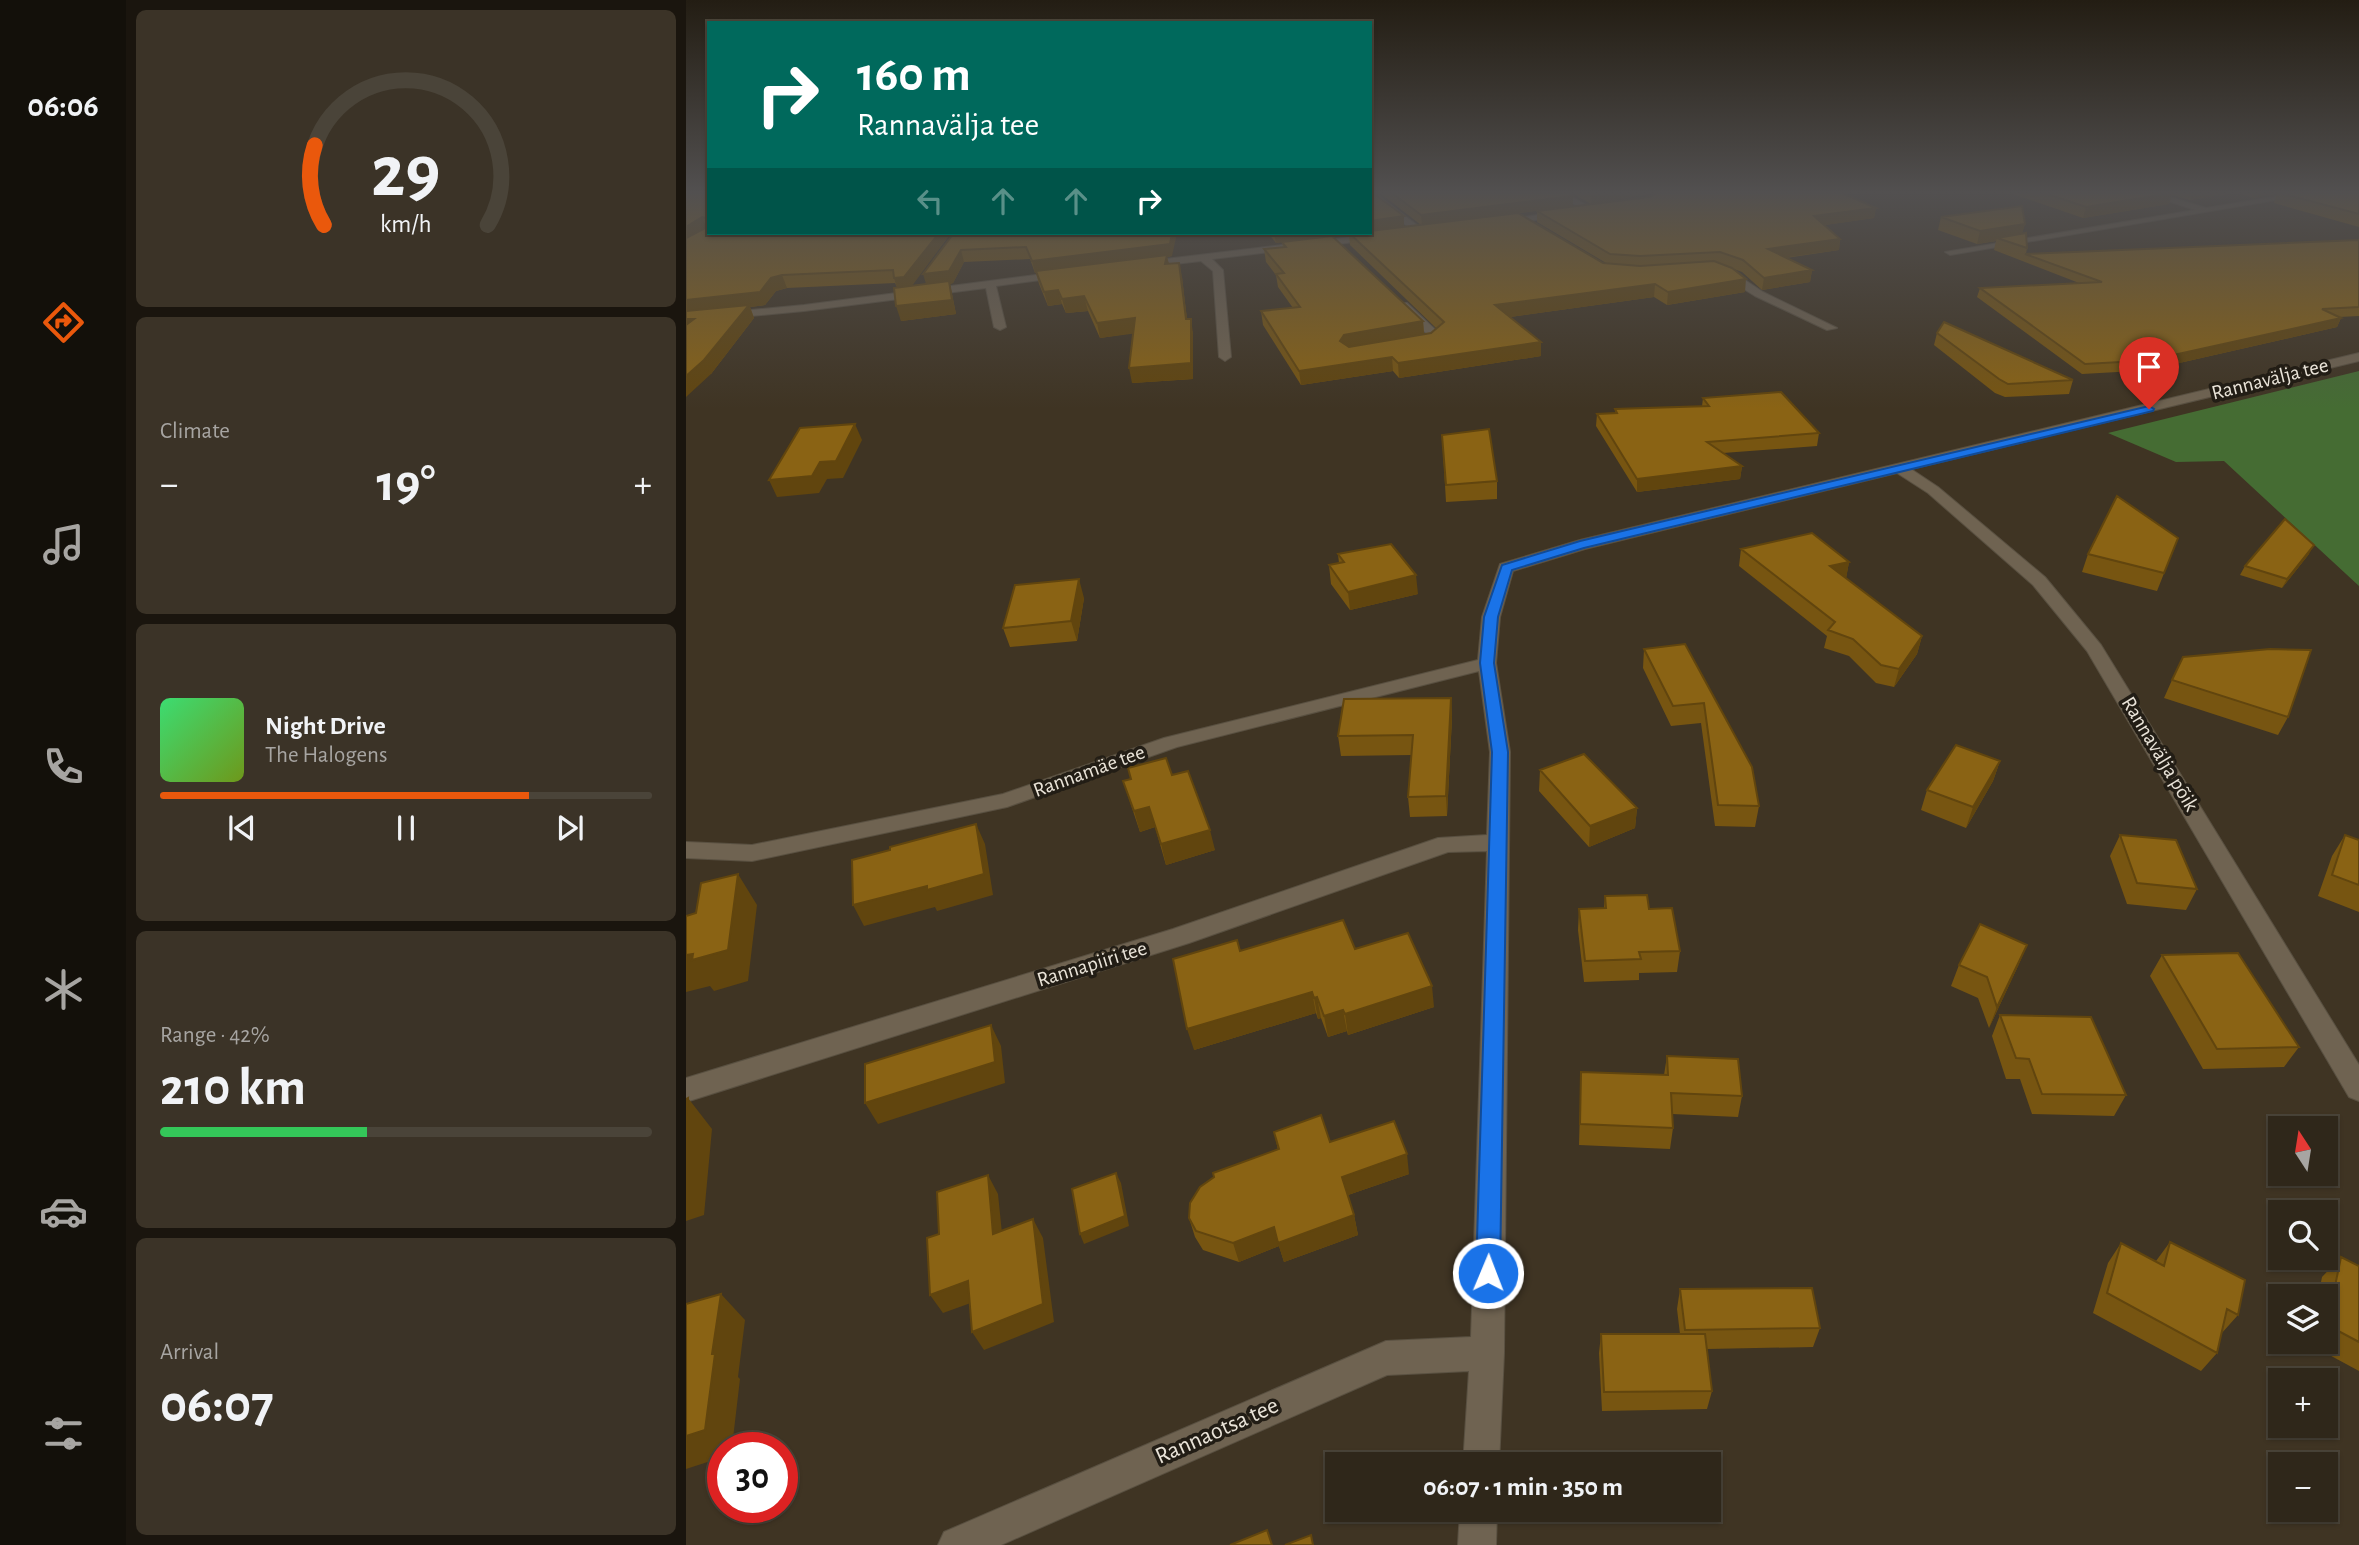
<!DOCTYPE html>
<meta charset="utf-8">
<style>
:root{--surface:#2f271a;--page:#3b3327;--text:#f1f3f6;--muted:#a7a5a2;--line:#4a4439;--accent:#ea580c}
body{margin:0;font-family:"Alegreya Sans",sans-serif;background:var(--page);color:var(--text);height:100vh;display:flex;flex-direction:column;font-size:26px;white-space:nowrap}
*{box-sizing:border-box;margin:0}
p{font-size:23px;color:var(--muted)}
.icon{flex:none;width:38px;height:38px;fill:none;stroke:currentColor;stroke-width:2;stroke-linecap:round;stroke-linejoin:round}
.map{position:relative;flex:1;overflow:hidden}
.panel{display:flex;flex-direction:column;gap:10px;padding:10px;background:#1a150e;width:560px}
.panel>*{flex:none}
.top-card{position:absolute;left:21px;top:21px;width:665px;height:214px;border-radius:0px;box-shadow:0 2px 5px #0004,0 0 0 2px var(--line);background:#00695c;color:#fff;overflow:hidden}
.needle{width:46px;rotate:348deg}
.buttons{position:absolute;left:1582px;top:1116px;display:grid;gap:14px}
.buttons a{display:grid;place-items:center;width:70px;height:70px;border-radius:0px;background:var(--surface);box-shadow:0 2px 5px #0004,0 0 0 2px var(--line);font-size:35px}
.speed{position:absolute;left:21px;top:1432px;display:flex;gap:14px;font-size:35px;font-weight:700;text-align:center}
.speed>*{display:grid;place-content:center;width:91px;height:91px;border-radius:50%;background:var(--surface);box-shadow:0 2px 5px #0004,0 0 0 2px var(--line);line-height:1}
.speed .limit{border:10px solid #d22;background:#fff;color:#111}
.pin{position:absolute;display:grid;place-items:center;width:60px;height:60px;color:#fff;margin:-72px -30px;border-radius:50% 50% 50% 0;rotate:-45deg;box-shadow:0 0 7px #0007}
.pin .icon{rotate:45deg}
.me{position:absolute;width:77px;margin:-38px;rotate:1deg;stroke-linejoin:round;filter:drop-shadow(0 0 5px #0008)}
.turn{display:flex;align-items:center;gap:24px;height:147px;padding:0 35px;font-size:32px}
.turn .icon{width:91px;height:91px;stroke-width:2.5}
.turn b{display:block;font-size:49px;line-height:60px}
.lanes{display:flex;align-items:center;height:66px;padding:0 35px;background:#0003;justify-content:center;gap:35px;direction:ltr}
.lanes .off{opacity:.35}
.big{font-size:52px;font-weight:700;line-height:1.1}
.panel .card{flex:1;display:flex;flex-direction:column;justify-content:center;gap:10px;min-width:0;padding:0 24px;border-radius:10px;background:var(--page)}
.panel .dial{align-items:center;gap:0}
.dial svg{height:182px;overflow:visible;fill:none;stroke:var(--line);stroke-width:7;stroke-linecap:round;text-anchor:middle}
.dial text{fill:var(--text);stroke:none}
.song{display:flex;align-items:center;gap:21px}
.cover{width:84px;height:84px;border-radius:10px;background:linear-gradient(135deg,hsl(140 70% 55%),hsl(80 70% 35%))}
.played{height:7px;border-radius:4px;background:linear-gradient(90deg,var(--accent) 75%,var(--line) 75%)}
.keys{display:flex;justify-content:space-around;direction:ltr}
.heat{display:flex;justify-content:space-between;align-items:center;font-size:38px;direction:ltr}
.charge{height:10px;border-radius:5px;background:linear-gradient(90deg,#34c759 42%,var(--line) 0)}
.trip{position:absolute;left:639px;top:1452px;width:396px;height:70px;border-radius:0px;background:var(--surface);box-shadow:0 2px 5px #0004,0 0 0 2px var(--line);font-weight:700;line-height:70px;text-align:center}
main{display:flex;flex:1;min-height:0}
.dock{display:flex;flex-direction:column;width:126px;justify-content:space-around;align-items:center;background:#13100a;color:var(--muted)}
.dock .icon{width:49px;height:49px}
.dock .active{color:var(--accent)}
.dock b{font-size:32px;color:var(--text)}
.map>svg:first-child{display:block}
.green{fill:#456c33}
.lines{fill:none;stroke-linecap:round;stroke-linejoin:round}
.minor-casing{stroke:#595041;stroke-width:2}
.minor{fill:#6f6351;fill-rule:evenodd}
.wall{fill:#751;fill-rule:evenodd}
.shaded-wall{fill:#61450e}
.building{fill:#8a6314;stroke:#61450e;stroke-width:2}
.route{fill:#1a73e8;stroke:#114b97;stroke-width:2}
.labels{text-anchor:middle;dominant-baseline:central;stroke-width:7;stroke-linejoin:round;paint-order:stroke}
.street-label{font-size:21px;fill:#eae4d9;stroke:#221d15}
.near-street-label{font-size:24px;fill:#eae4d9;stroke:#221d15}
</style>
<main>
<nav class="dock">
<b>06:06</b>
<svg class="icon active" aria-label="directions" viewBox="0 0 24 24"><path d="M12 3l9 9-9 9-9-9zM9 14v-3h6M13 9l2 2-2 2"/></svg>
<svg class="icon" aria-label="music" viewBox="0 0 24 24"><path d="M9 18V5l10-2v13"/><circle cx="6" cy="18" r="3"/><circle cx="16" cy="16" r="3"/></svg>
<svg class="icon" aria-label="phone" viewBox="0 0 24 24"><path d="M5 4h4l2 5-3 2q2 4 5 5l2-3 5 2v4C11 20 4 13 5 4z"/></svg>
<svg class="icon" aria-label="climate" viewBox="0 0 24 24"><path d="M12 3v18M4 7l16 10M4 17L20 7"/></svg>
<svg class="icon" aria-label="car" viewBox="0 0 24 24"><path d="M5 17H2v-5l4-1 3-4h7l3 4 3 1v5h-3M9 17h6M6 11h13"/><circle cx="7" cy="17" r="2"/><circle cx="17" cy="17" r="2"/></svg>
<svg class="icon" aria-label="filters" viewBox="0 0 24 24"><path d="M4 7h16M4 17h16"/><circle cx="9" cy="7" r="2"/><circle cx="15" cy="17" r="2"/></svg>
</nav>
<section class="panel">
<div class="card dial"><svg viewBox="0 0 100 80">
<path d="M14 69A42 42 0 1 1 86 69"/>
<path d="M14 69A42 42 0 0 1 10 34" stroke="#ea580c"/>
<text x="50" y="56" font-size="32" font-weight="700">29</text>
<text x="50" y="72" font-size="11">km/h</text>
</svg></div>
<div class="card"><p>Climate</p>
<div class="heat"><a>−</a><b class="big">19°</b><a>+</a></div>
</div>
<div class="card">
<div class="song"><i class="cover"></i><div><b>Night Drive</b><p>The Halogens</p></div></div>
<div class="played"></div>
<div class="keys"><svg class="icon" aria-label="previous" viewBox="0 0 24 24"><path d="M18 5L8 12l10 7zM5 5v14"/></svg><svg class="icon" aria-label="pause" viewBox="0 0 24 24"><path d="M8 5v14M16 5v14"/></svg><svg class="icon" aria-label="next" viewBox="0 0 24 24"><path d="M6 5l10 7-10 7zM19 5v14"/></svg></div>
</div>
<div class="card"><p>Range · 42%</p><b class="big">210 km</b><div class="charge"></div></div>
<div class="card"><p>Arrival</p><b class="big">06:07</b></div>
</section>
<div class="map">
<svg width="1673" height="1545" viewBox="0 0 1673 1545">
<rect width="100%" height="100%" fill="#3f3423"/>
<path class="green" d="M1673 371V586L1538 461 1490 462 1422 433Z"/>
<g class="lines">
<g class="minor-casing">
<path id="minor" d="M684 193H689L736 229V233H730L684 197Z
M870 193H880L908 210 901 212Z
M1458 193H1471L1520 208 1612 193H1632L1264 255 1259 252 1509 210Z
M877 211 881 214 880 216 812 225 807 222Z
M690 234 695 237 693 239 526 259 537 270 545 357 539 361 533 357 527 271 515 261 454 268 449 265 454 262Z
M1036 268 1050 274 1077 292 1151 328 1141 330 1069 296 1032 273 1031 271Z
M381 271 385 272V276L310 286 320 327 314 330 308 327 300 288 118 311 0 322V316L118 305Z
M713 303H721L754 334 756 336 749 343 727 345V341L743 336 713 307Z
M1673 353V361L1225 469 1252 487 1359 577 1415 645 1673 1065V1101L1663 1097 1401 651 1347 585 1242 493 1211 473 899 549 827 571 814 617 810 663 824 752 818 1353 813 1465H777L783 1371 701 1375 315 1545H252L258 1532 700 1341 785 1337 801 851 762 852 503 943 0 1102V1078L487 929 752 838 801 835 804 752 793 671 491 747 321 807 66 861 0 858V842L66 845 317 794 478 738 792 660 796 617 814 564 894 540Z
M774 1510H811L810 1545H772Z"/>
</g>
<use href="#minor" class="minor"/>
</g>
<path class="wall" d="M0 193H23V233H265L225 286 240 284 268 233 486 256 481 257 483 264 496 277 501 319 507 333V379L446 383 447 333 414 338 402 311 380 313 376 304 362 306 353 284 350 273H349L344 259 278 262 267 283 264 284 270 314 215 321 211 287 209 283 101 288 90 291 79 305 64 307 68 318 25 374Z
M694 193H882L887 196V206L826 214 917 263H920L851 222V211L1190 208 1188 218 1138 225 1154 239 1153 250 1100 258 1126 270 1124 282 1076 290 1056 272 1048 269 1059 292 981 305 968 297 824 317 855 342V356L713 378 707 371 615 385 577 325 575 311 607 308 592 287 590 275 580 262 578 249 597 247 596 242 590 243 582 233H684L718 216V227L735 225ZM663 234 664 245 750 328 745 333 738 334 737 321 646 236Z
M886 193H969L905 204Z
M1324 193H1548L1504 200 1486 195 1483 204 1397 218Z
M1552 193H1673V227L1588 203 1591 194 1568 198Z
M1255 217 1339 224 1336 233 1341 248 1340 254 1673 240V316L1653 317 1655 318 1651 327 1480 366 1468 367 1467 370 1396 374 1291 297 1294 288 1393 283 1308 250 1310 241 1291 244 1252 230Z
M1251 333 1387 380 1383 394 1319 397 1309 393 1248 345Z
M1017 398 1133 433 1131 446 1037 453 1056 466 1054 479 951 492 910 426 911 414 929 413V409L1016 406Z
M756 435 811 481V499L760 502Z
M1492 538 1471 591 1396 572 1402 554Z
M1055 549 1163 562 1160 578 1236 636 1231 654 1208 687 1190 683 1163 656 1138 648 1141 636 1053 566Z
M652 554 732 594 664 610 645 584 643 565 653 563Z
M1623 554 1596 588 1554 575 1559 566Z
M398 598 391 641 324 647 317 628Z
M999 644 1073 806 1069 827 1029 826 1015 723 985 726 957 668 958 649Z
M1486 680 1602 717 1592 735 1478 698Z
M765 698 766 718 761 816 724 817 722 797 726 755 655 756 652 736Z
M1314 761 1307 781 1280 828 1235 810 1241 790Z
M854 770 951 808 949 828 903 847 853 791Z
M486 775 529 850 480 865 469 827 454 832 437 781Z
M1434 835 1511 889 1500 910 1441 904 1424 856Z
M1659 835 1673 840V912L1632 896 1646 856Z
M919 896 963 909 994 951 991 972 953 973V980L898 982 892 930 893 909 918 908Z
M1341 945 1332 966 1303 1028 1292 998 1265 986 1273 965Z
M669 949 748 1007 662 1035 661 1031 642 1037 635 1018 632 1019 630 1013 508 1050 554 951Z
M1476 955 1613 1047 1598 1067 1517 1069 1464 976Z
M1314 1015 1440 1095 1428 1116 1346 1114 1334 1079H1320L1306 1036Z
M981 1056 1056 1096 1052 1117 986 1114 987 1128 984 1149 893 1145 895 1072 978 1075Z
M588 1132 644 1142 723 1174 662 1195 668 1215 672 1235 598 1262 593 1246 553 1262 517 1250 509 1237 503 1218 592 1150Z
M1484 1242 1552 1315 1535 1334 1531 1353 1515 1371 1407 1313 1422 1263 1435 1243 1470 1261Z
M1655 1257 1673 1266V1371L1623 1344V1342H1640V1297H1632L1636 1277Z
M994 1289 1134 1328 1127 1347 1021 1349 1026 1391 1021 1409 916 1411 913 1353 915 1334H994L991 1309Z"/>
<path class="shaded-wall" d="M911 193H969L905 204 906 194Z
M1486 193 1483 204 1397 218 1400 207Z
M1507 193H1548L1504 200Z
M1569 193H1592L1568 198Z
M887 196V206L736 225 735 215Z
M1190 208 1188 218 1126 227 1128 216Z
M718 216V227L684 231V221Z
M16 217 21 229 0 242V227Z
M1339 224 1335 237 1311 238 1310 241 1291 244 1294 231Z
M253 233H265L223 290 212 291 208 278Z
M486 233H491L486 256 481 257 484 268 479 264 481 257 349 273 346 261Z
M588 233H674L590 243Z
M1154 239 1153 250 1081 260 1082 249Z
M275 250 278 262 267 283 264 284 270 314 215 321 210 306 241 287 237 274Z
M493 263 496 277 502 334 500 319Z
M1126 270 1124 282 1076 290 1078 278Z
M96 275 101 288 90 291 79 305 64 307 68 318 25 374 0 397V376L62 307 0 313V300Z
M1060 279 1059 292 981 305 982 292Z
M969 284 968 297 810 319 809 305Z
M372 290 376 304 362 306 358 292Z
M398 296 402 311 380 313 376 299Z
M449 318 452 333 414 338 411 323Z
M1655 318 1651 327 1480 366 1483 356Z
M0 319H8L0 333Z
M505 319 507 333V379L446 383 443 368Z
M737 321 738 334 660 349 654 341 658 335Z
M855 342V356L713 378 712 363Z
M706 357 707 371 615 385 613 371Z
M169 424 176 440 157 478 141 479 133 493 91 497 83 480 134 462Z
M1056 466 1054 479 951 492V479Z
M1628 545 1623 554 1596 588 1601 579Z
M1163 562 1160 579 1144 566Z
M730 575 732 594 664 610 662 592Z
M393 579 398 598 391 641 385 621Z
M1236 636 1231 654 1208 687 1213 669Z
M765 698 766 718 761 816 760 796Z
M1314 761 1307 781 1280 828 1287 807Z
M463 807 469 827 454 832 448 811Z
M951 808 949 828 903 847 904 826Z
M290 824 299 844 307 895 251 911 249 907 178 926 167 905Z
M524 830 529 850 480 865 475 844Z
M52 874 71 905 62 981 28 991 24 986 0 992V955Z
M1341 945 1332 966 1303 1028 1311 1007Z
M746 986 748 1007 662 1035 659 1014Z
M626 992 630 1013 508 1050 501 1029Z
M631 997 635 1018 632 1019 628 998Z
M657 1010 661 1031 642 1037 638 1016Z
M305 1025 315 1046 319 1083 192 1124 179 1103Z
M2 1098 26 1129 18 1215 0 1221V1116Z
M721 1154 723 1174 659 1196 656 1177Z
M430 1173 435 1183 443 1226 398 1244 394 1234Z
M302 1175 312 1194 318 1253 307 1234Z
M668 1215 672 1235 598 1262 592 1243Z
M347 1219 357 1238 368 1322 298 1350 286 1332Z
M588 1227 593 1246 553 1262 547 1243Z
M282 1281 293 1300 257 1313 244 1295Z
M35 1294 59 1320 52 1377 54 1379 46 1447H37V1457L0 1469V1436L26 1354Z"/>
<path class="building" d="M0 193H23V219L16 217 0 227Z
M684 193H687L718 216 684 221Z
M706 193H882L887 196 735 215Z
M971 193H1156L1190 208 1128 216 1154 239 1082 249 1126 270 1078 278 1057 260 1034 252 954 256 924 254 851 211 963 197Z
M1358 193H1486L1400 207Z
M1594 193H1673V214Z
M1336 206 1339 224 1294 231 1255 217Z
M832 213 917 263 954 266 1028 261 1046 268 1060 279 982 292 969 284 809 305 855 342 712 363 706 357 613 371 575 311 614 307 590 274 598 273 578 249 600 247 596 242 646 236 737 321 658 335 654 341 663 347 745 333 758 322 663 233H684V231Z
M23 226V233H253L218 277 208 278 207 270 96 275 85 278 74 292 0 300V238Z
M268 233H486L484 244 346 261 340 247 275 250 263 271 237 274Z
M1340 233 1341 248 1311 238Z
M1673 240V307L1636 309 1655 318 1483 356 1467 357 1471 360 1399 364 1294 288 1416 282 1339 254Z
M481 255 479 264 493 263 500 319H505V363L443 368 449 318 411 323 398 296 376 299 372 290 358 292 350 271Z
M263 281 266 300 210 306 208 288Z
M63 305 18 360 0 376V325L8 319H0V311Z
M1258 322 1387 380 1322 384 1313 379 1251 333Z
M1095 392 1133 433 1021 442 1056 466 951 479 911 414 931 413 929 409 1023 406 1017 398Z
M169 424 150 461 134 462 126 476 83 480 114 428Z
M803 429 811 481 760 485 756 435Z
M1431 496 1492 538 1478 573 1402 554Z
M1599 519 1628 545 1601 579 1559 566Z
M1126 533 1163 562 1144 566 1236 636 1213 669 1195 665 1167 639 1142 630 1149 622 1055 549Z
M705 544 730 575 662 592 643 565 658 562 652 554Z
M393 579 385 621 317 628 329 585Z
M999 644 1066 767 1073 806 1032 805 1018 703 987 706 958 649Z
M1584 649 1625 650 1602 717 1486 680 1497 657Z
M765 698 760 796 722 797 727 735 652 736 658 699Z
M1270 745 1314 761 1287 807 1241 790Z
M898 754 951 808 904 826 854 770Z
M480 758 486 775 502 771 524 830 475 844 463 807 448 811 437 781 445 779 442 768Z
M290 824 298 874 241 890V886L167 905 166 860 204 850V847Z
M1434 835 1490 840 1511 889 1451 883Z
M1659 835 1673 840V885L1646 875Z
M52 874 42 950 6 960 7 954 0 955V916L10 913 15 883Z
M961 895 963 909 986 908 994 951 953 952 955 959 899 961 893 909 920 908 919 896Z
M657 920 669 949 722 933 746 986 659 1014 657 1010 638 1016 631 997 628 998 626 992 501 1029 487 959 551 940 554 951Z
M1294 924 1341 945 1311 1007 1301 977 1273 965Z
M1552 953 1613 1047 1531 1049 1476 955Z
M1314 1015 1405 1017 1440 1095 1356 1094 1343 1059 1330 1058Z
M305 1025 309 1062 179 1103V1064Z
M981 1056 1052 1059 1056 1096 985 1093 987 1128 894 1124 895 1072 982 1075Z
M2 1098 0 1116V1099Z
M635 1115 644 1142 708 1121 721 1154 656 1177 668 1215 592 1243 588 1227 547 1243 510 1231 503 1218 504 1203 514 1187 528 1177 527 1173 593 1149 588 1132Z
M430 1173 439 1216 394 1234 386 1189Z
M302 1175 307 1234 347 1219 357 1304 286 1332 282 1281 244 1295 241 1238 253 1234 251 1192Z
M1484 1242 1559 1280 1552 1315 1541 1309 1531 1353 1421 1293 1435 1243 1478 1266Z
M1655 1257 1673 1266V1342L1641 1325Z
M1126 1288 1134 1328 999 1330 994 1289Z
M35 1294 26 1354H29L19 1430 0 1436V1304Z
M915 1334H1019L1026 1391 918 1392Z
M581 1530 586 1545H544Z
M625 1535 627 1545H599Z"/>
<linearGradient id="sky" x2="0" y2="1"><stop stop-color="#231d13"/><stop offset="0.47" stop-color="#525050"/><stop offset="1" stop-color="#525050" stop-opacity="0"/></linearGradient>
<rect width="1673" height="409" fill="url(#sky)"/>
<path class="route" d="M1463 406 1468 409 1467 411 898 548 826 570 812 617 808 663 822 752 814 1273 811 1281 802 1285 794 1281 790 1273 806 752 794 663 798 617 816 565 894 541Z"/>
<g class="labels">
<g class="street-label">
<text transform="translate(1584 379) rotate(-14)">Rannavälja tee</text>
<text transform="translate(1474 754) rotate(59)">Rannavälja põik</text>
<text transform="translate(403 771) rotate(-20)">Rannamäe tee</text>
<text transform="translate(406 964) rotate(-17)">Rannapiiri tee</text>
</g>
<g class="near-street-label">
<text transform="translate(531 1431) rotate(-24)">Rannaotsa tee</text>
</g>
</g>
</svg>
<div class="buttons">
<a><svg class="needle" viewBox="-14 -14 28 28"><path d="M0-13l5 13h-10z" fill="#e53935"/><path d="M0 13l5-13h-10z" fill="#a7a5a2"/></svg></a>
<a><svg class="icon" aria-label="search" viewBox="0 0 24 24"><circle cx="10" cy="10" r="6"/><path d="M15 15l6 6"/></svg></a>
<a><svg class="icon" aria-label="layers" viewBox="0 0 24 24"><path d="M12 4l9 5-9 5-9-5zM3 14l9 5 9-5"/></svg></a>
<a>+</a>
<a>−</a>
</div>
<div class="speed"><div class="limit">30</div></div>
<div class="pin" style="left:1463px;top:409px;background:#d93025"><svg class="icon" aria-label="arrive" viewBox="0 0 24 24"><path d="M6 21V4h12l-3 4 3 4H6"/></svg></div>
<svg class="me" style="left:802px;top:1273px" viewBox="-20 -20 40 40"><circle r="17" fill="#1a73e8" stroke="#fff" stroke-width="3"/><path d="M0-11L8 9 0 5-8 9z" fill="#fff"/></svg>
<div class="trip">06:07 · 1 min · 350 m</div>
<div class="top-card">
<div class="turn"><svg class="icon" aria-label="right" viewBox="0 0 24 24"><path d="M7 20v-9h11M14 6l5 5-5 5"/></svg><div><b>160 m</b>Rannavälja tee</div></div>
<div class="lanes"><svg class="icon off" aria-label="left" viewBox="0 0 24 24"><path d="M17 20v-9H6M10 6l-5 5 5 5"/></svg><svg class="icon off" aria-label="ahead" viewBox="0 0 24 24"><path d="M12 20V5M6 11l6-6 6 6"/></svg><svg class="icon off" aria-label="ahead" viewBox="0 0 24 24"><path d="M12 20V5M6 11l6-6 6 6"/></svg><svg class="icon" aria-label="right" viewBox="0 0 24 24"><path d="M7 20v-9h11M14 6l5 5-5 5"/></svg></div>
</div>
</div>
</main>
